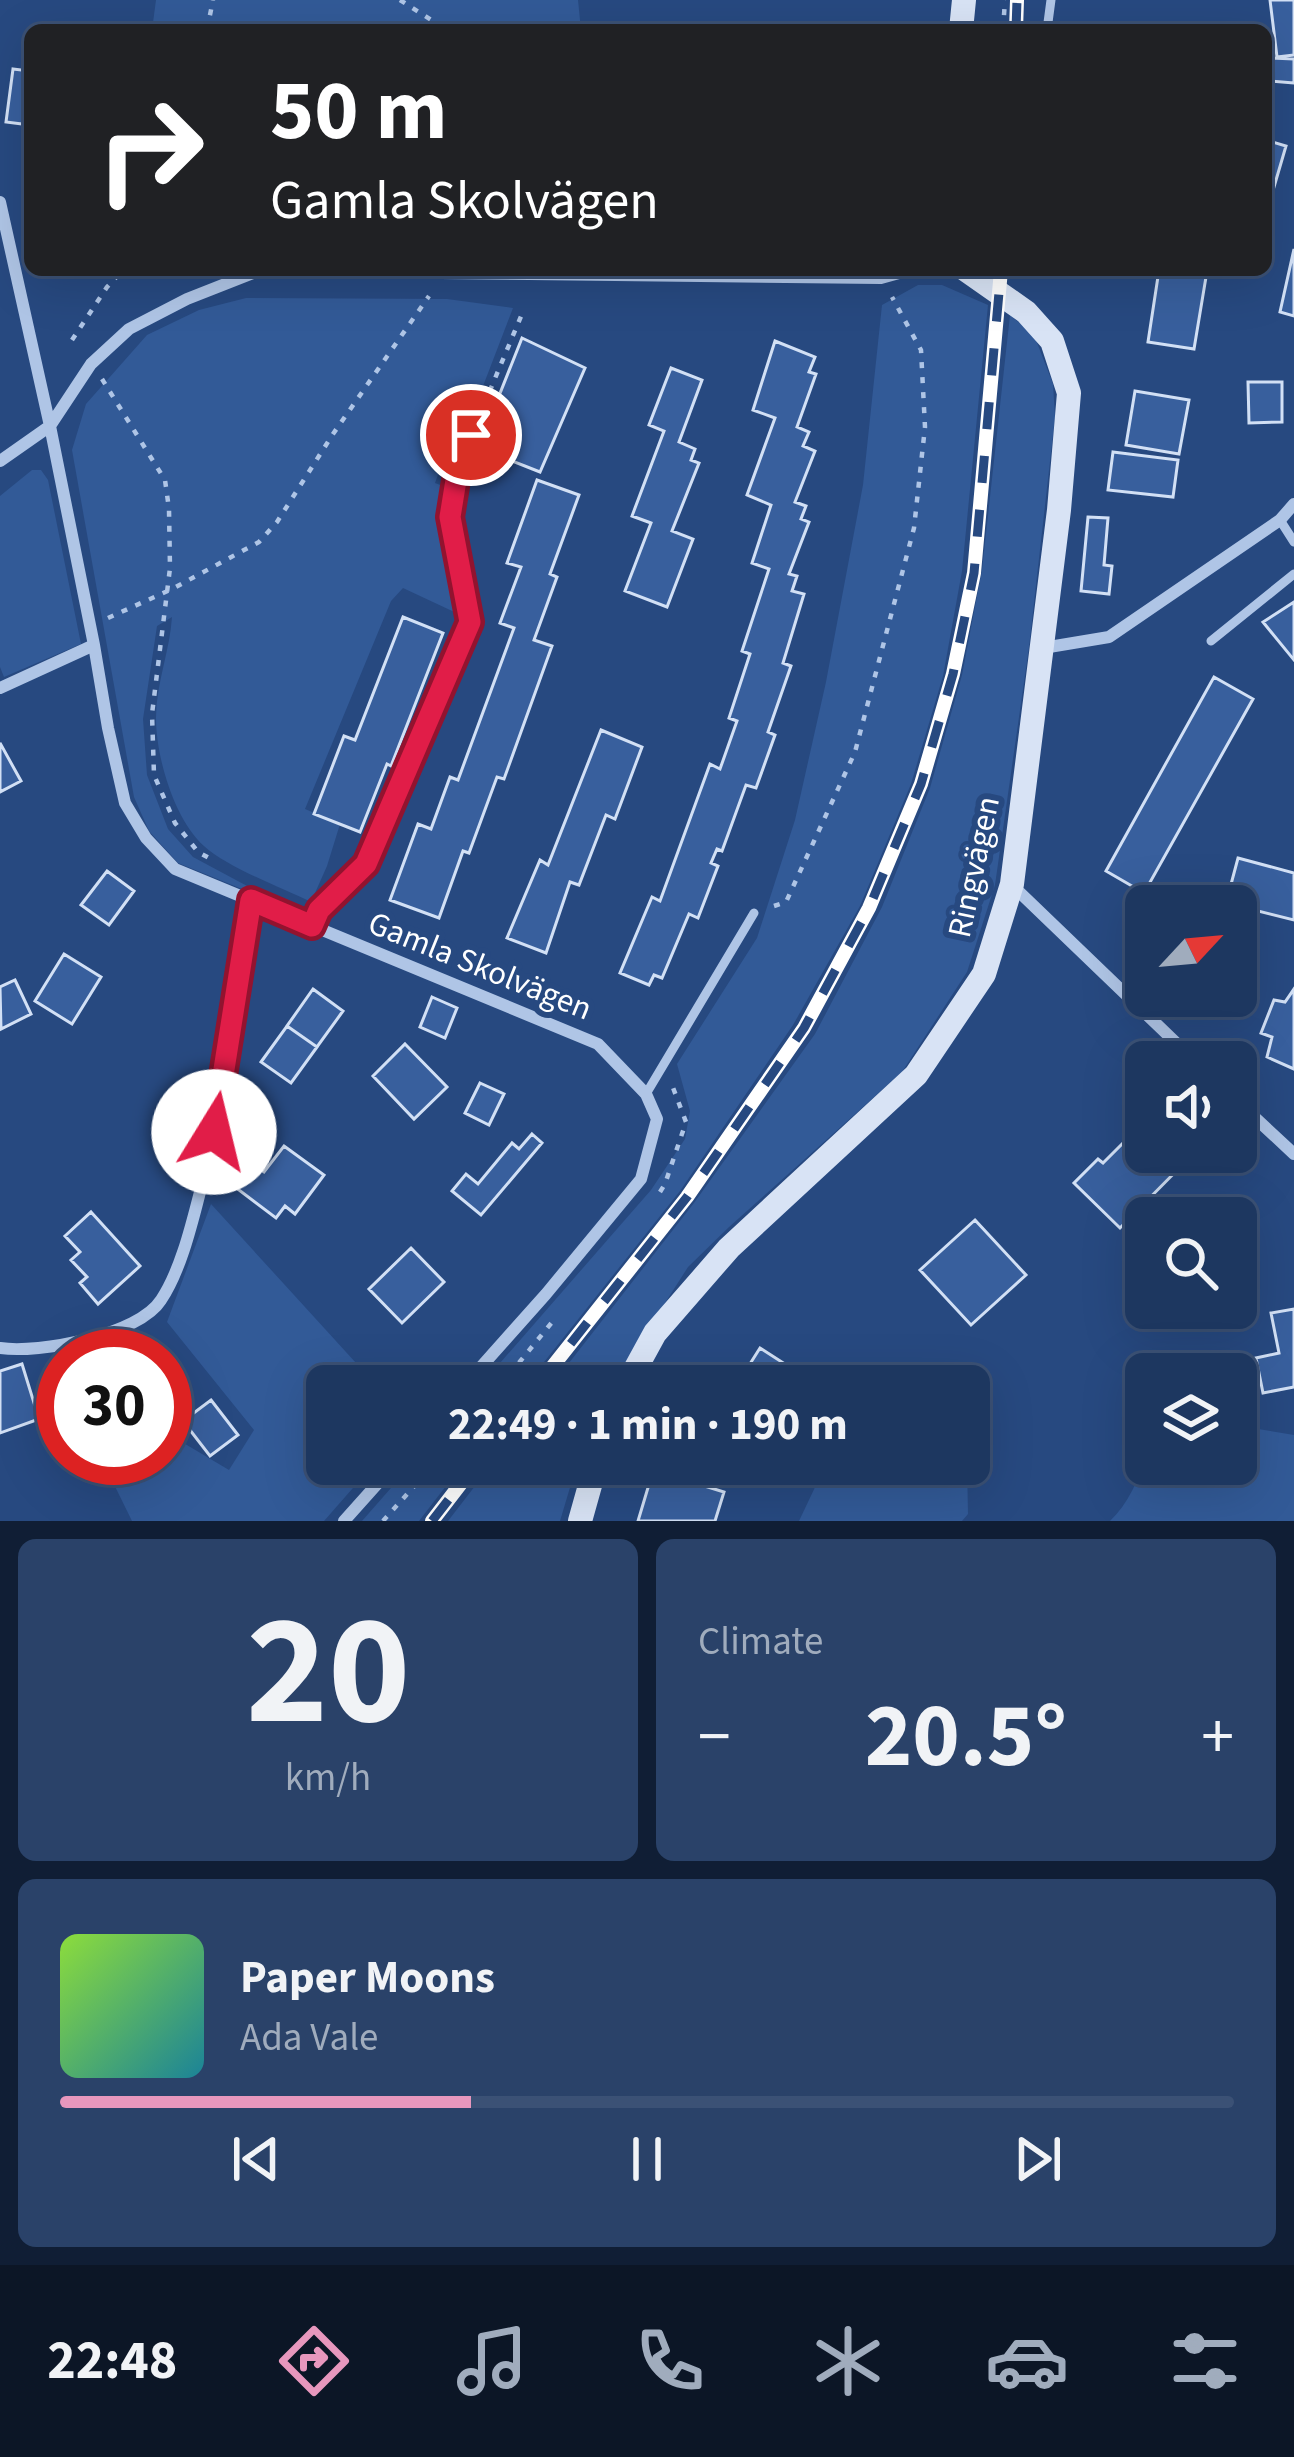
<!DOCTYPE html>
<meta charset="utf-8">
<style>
:root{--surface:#1d3760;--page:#2a4269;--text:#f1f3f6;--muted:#a0acbd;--line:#3b5175;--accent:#e797bd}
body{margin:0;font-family:"Source Sans 3",sans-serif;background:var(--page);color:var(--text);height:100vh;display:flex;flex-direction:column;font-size:45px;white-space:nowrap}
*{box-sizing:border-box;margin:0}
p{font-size:39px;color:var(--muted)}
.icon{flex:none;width:66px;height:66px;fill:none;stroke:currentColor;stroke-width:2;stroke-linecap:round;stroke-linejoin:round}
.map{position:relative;height:1521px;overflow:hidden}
.panel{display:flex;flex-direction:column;gap:18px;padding:18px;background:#101e35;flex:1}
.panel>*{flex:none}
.hud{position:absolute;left:24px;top:24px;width:1248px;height:252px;border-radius:18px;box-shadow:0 12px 48px #0002,0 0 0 3px var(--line);background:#202124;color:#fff;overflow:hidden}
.needle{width:78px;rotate:64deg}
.fabs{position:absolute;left:1125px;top:885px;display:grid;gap:24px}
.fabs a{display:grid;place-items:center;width:132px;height:132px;border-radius:18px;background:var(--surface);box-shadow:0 12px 48px #0002,0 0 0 3px var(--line);font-size:60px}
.speed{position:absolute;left:36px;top:1329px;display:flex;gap:24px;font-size:60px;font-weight:700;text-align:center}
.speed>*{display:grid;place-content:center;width:156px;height:156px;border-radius:50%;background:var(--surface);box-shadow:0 12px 48px #0002,0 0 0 3px var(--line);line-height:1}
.speed .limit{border:18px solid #d22;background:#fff;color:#111}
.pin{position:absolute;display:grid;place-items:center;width:102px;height:102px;color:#fff;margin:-51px;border:6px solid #fff;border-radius:50%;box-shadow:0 3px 12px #0007}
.me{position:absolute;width:132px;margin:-66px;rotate:9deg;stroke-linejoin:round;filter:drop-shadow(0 0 9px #0008)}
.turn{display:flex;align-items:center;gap:42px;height:252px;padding:0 48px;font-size:54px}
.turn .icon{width:156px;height:156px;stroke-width:2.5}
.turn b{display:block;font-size:84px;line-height:102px}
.big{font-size:90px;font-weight:700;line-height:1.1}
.panel .tile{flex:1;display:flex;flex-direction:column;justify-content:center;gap:18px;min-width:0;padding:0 42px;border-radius:18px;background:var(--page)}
.panel .dial{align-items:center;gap:0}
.dial b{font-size:156px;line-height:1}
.song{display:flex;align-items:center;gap:36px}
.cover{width:144px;height:144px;border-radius:18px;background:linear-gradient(135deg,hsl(90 70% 55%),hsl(190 70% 35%))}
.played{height:12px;border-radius:6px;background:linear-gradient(90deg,var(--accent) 35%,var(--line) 35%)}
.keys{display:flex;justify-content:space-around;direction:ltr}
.heat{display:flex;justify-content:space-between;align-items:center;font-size:66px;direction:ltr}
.panel .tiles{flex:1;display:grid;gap:18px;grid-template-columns:1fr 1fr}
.tile:last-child{grid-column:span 2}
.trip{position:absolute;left:306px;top:1365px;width:684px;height:120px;border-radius:18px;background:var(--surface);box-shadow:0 12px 48px #0002,0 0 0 3px var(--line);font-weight:700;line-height:120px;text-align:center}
.menu{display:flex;height:192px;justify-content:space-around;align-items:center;background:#0c1626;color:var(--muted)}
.menu .icon{width:84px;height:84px}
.menu .active{color:var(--accent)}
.menu b{font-size:54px;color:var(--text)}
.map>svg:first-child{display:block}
.green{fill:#325a97}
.building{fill:#385f9d;stroke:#d2e0f5;stroke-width:3}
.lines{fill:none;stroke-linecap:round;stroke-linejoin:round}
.path{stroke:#afc5e6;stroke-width:4.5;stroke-dasharray:6 9;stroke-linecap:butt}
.lane{stroke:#afc5e6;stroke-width:9}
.street{stroke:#afc5e6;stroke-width:12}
.secondary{stroke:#d8e3f5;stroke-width:24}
.rail-casing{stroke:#fff;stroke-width:14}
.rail{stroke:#274980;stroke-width:9;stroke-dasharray:27;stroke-linecap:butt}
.route-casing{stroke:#92132f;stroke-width:30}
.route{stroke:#e11d48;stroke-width:21}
.labels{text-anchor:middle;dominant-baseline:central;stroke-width:12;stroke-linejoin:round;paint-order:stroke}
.street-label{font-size:33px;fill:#fff;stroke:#274980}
</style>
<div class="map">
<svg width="1294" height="1521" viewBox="0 0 1294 1521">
<rect width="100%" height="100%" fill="#274980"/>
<path class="green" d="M156 0H578L581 30H152Z
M918 285H942L988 305 962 571 943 676 911 784 860 906 793 1025 680 1191 525 1386H480L651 1190 685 1139 690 1111 677 1064 757 938 795 820 826 682 863 485 882 305Z
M246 298 447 299 513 308 470 420 459 417 435 483 451 489 448 516 465 617 403 588 391 601 305 809 340 824 327 866 311 902C281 887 228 868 204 846 174 819 156 757 156 718 156 684 170 650 172 617L157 626 143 719 147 775 168 829 193 857 249 887 247 891 178 863 149 831 134 797 72 450 86 404 147 335 199 310Z
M1010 315 1034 335 1053 384 1055 417 1029 647 995 885 967 972 902 1072 729 1227 688 1267 612 1386H551L694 1203 815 1034 882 907 930 788 962 675 982 570Z
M32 470H41L48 480 81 644 4 677 0 667V496Z
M211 1204 377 1386H327V1464H374L324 1521H132L101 1458H165V1432L229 1470 254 1430 167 1322Z
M1236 1418 1240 1426 1294 1435V1521H1110C1128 1504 1139 1479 1146 1455V1464H1236Z
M412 1464H463L419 1521H362Z
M492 1464H577L560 1521H448Z
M826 1464H967L968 1514 962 1521H799Z"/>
<path class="building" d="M1270 0H1294V55L1277 57Z
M1271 58 1294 59V83L1269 81Z
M13 69 30 71V125L6 122Z
M1266 140 1286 146 1274 187 1266 184Z
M1294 249V316L1280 312Z
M1159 270 1207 271 1194 349 1148 342Z
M522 338 585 368 540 472 482 449 490 428 487 426Z
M775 341 815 357 809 372 816 374 797 427 809 432 803 446 815 451 795 502 806 506 801 519 809 522 789 574 797 576 792 591 804 594 783 663 791 666 768 732 775 735 756 788 746 785 722 851 717 849 711 863 718 866 698 918 689 914 662 978 654 975 649 985 620 973 652 897 660 901 710 764 720 769 737 721 729 718 750 654 742 651 769 569 752 563 771 505 747 495 775 418 753 410Z
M671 368 702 380 679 442 695 449 691 460 699 463 672 531 693 539 667 607 625 591 651 523 632 516 664 431 649 425Z
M1248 382H1282V422L1249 423Z
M1135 391 1189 400 1179 454 1126 445Z
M1113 452 1178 460 1173 497 1108 490Z
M537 480 579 495 550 574 557 577 534 640 552 646 504 779 497 777 469 853 463 851 439 918 390 900 418 824 431 829 450 777 458 780 514 628 500 623 521 567 507 563Z
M1088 517 1108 518 1104 565 1112 566 1109 594 1081 591Z
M1294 602V660L1263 622Z
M403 617 443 633 391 766 387 764 360 832 314 814 344 736 355 740Z
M1214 677 1253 699 1144 893 1106 871Z
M601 730 642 747 615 819 606 815 579 885 570 882 546 953 507 938 540 860 548 865Z
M0 743 21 781 0 792Z
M1238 858 1294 873V920L1226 903Z
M107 871 134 891 109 925 81 905Z
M64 954 101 977 72 1024 35 1001Z
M15 980 31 1014 1 1029 0 987Z
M313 989 343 1011 317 1047 287 1026Z
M1294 989V1069L1267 1057 1272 1037 1261 1033 1274 1000 1285 1002Z
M432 997 457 1008 445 1038 420 1027Z
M287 1026 317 1047 291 1083 261 1062Z
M405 1044 447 1087 414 1119 373 1076Z
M480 1083 504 1094 489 1125 465 1113Z
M1146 1094V1152H1195L1120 1228 1074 1183 1098 1159 1103 1163 1142 1124 1129 1111Z
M532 1134 542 1143 481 1215 452 1191 466 1174 478 1184 512 1143 519 1149Z
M284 1146 324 1175 295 1214 285 1206 276 1218 235 1187 253 1164 264 1172Z
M91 1212 140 1266 98 1304 80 1283 87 1277 71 1260 80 1252 65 1236Z
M975 1220 1026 1275 971 1325 920 1270Z
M411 1248 444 1282 402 1323 369 1289Z
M1294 1309V1387L1263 1393 1256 1358 1279 1353 1271 1313Z
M760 1348 819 1386H736Z
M22 1364 39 1419 0 1433V1371Z
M211 1400 238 1435 210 1456 183 1421Z
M668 1466 701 1476 698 1484 724 1492 715 1521H638L653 1471 666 1474Z"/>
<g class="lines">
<path class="path" d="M400 0 447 30
M207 30 213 0
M931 30 933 18
M1003 30 1005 0
M72 340 107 287 123 270
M102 379 165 480 169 509 170 568 152 714 154 775 175 823 198 852 209 858
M478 419 522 314
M108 618 172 589 259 542 277 522 333 434 429 296
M774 906 786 902 855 752 914 528 925 427 921 350 892 297
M660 1192 665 1184 686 1122 672 1085
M500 1386 553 1321
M383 1521 434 1464"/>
<path class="lane" d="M1047 30 1051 0
M1280 520 1294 542
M1211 641 1294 574
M312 925 319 910 366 864 470 622 450 517 457 474 471 435
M646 1094 754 913"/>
<path class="street" d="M0 202 50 426 94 645 108 728 125 803 146 838 175 869 598 1044 646 1094 657 1119 641 1179 546 1294 464 1386
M0 461 50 426 91 364 129 329 187 299 258 271 881 278 910 270
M1043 648 1109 637 1280 520 1294 504
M0 688 94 645
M1012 885 1196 1062
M1236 1100 1294 1154
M0 1348C39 1354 139 1335 161 1300 181 1270 192 1223 201 1188 224 1094 236 996 251 900
M344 1521 395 1464"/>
<path class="secondary" d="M961 30 964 0
M626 1386 655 1333 729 1248 916 1075 984 974 1012 884 1059 510 1069 393 1052 341 1026 312 966 270
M580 1521 596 1464"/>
<g class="rail-casing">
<path id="rail" d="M1016 30 1017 0
M537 1386 687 1197 804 1028 869 908 921 784 953 674 974 573 1001 270
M432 1521 476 1464"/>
</g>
<use href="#rail" class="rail"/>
</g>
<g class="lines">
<g class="route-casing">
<path id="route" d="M214 1132 251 900 312 926 319 910 366 864 470 622 450 517 457 474 471 435"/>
</g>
<use href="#route" class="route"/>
</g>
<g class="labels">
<g class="street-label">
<text transform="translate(974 867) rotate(-78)">Ringvägen</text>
<text transform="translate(480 966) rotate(22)">Gamla Skolvägen</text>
</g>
</g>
</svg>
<div class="fabs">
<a><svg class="needle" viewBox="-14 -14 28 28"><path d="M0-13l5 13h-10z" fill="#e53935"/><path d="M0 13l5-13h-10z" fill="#a0acbd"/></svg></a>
<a><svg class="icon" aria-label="sound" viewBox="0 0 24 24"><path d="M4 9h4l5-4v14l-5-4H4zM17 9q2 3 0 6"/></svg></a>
<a><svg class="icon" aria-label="search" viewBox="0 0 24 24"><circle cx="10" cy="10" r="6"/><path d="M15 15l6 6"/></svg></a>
<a><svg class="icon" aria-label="layers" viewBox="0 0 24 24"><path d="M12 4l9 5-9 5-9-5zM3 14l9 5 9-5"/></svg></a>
</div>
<div class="speed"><div class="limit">30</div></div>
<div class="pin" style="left:471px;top:435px;background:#d93025"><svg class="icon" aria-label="arrive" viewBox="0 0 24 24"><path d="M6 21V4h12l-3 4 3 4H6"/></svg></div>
<svg class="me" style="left:214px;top:1132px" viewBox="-20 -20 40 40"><circle r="19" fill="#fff"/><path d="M0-13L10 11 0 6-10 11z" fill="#e11d48"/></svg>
<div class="trip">22:49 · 1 min · 190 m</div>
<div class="hud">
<div class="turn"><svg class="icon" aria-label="right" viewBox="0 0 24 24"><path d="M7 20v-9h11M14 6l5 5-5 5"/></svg><div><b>50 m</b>Gamla Skolvägen</div></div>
</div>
</div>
<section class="panel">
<div class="tiles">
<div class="tile dial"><b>20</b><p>km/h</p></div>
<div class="tile"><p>Climate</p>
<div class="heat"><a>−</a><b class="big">20.5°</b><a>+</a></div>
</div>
<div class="tile">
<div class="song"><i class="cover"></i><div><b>Paper Moons</b><p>Ada Vale</p></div></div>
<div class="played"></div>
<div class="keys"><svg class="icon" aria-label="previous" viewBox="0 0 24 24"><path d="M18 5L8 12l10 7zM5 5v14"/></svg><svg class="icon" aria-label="pause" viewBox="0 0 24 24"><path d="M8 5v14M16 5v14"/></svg><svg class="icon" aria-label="next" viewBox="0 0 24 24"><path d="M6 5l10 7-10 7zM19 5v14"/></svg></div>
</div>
</div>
</section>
<nav class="menu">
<b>22:48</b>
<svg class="icon active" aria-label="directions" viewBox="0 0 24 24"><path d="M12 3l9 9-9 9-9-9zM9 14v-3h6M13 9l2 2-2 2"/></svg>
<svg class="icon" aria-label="music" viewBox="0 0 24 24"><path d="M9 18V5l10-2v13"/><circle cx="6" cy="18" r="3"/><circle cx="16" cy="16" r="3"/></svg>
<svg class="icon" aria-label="phone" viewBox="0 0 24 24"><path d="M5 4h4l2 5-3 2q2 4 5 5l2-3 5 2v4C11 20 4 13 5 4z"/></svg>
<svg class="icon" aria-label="climate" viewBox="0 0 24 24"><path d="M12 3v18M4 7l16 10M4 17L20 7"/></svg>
<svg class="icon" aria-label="car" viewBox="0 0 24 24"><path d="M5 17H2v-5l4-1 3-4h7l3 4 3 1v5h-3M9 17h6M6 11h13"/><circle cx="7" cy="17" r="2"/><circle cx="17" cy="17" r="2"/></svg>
<svg class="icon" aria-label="filters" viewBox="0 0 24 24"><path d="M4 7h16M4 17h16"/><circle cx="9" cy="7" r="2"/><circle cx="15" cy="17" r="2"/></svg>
</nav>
